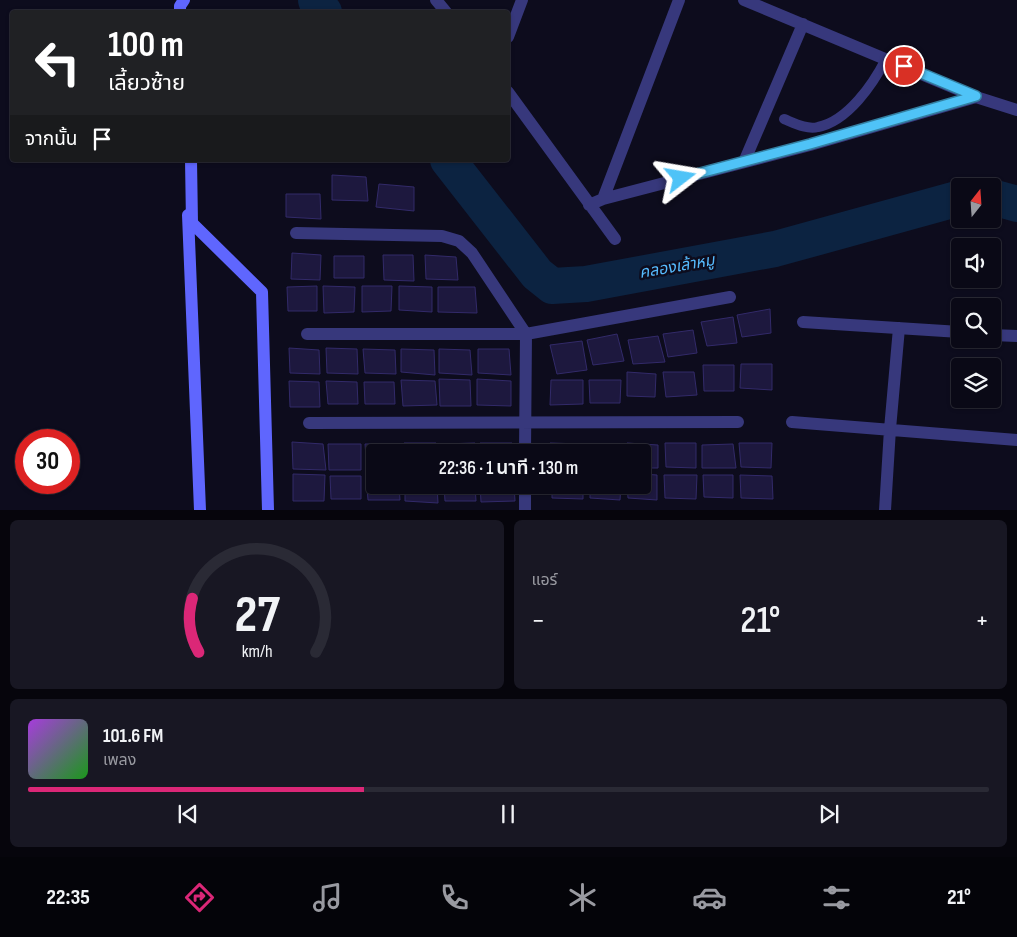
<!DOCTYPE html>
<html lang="th">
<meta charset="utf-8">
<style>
:root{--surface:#0a0916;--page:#181723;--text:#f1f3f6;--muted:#999aa1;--line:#2a2a35;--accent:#db2777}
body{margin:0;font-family:"Sofia Sans Condensed","Noto Sans Thai",sans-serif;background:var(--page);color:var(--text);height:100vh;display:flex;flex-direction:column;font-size:19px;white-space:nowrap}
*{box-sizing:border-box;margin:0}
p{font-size:16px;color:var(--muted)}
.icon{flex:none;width:28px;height:28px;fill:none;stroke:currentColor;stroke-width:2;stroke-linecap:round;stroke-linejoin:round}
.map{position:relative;height:510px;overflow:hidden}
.panel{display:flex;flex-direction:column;gap:10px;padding:10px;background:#06050c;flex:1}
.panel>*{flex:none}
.top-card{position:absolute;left:10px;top:10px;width:500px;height:152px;border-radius:5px;box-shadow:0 1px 4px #0004,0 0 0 1px var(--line);background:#202124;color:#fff;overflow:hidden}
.needle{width:32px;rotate:17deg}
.fabs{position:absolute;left:951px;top:178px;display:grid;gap:10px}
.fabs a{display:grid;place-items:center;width:50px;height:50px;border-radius:5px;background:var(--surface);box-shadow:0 1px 4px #0004,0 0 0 1px var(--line);font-size:25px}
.speed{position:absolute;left:15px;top:429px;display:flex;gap:10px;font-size:25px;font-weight:700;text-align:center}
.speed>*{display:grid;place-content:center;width:65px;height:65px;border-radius:50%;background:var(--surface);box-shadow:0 1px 4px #0004,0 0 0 1px var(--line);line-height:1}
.speed .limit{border:8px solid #d22;background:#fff;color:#111}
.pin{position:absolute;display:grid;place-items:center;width:42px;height:42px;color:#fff;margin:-21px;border:2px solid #fff;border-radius:50%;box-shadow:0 1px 5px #0007}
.me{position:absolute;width:55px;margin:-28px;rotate:76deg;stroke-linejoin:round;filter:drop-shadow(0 0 4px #0008)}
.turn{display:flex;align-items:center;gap:18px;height:105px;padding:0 15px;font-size:22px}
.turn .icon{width:65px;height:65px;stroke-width:2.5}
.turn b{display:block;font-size:35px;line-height:42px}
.then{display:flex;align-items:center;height:48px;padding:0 15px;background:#0003;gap:10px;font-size:19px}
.big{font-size:38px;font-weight:600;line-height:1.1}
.panel .card{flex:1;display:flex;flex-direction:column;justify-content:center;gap:8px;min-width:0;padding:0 18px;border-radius:8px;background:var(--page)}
.panel .dial{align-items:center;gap:0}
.dial svg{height:130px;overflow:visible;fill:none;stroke:var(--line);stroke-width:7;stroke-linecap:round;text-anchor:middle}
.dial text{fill:var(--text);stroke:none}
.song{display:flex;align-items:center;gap:15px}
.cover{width:60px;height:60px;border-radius:8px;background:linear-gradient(135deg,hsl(280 70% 55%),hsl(120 70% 35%))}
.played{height:5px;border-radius:2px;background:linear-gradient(90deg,var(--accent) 35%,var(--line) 35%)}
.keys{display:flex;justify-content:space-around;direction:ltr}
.heat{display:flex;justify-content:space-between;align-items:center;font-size:28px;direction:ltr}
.panel .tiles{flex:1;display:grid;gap:10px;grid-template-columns:1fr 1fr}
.card:last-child{grid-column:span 2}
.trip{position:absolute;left:366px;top:444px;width:285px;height:50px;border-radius:5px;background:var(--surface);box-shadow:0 1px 4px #0004,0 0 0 1px var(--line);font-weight:600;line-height:50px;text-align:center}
.tabs{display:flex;height:80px;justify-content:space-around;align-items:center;background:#040409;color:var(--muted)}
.tabs .icon{width:35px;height:35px}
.tabs .active{color:var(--accent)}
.tabs b{font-size:22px;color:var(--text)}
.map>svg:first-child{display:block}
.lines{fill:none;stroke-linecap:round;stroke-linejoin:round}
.river{stroke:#0c2341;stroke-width:36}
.building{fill:#1d183e;stroke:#322a69}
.lane{stroke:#37387c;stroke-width:10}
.street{stroke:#37387c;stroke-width:12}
.secondary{stroke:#5f66fe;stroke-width:12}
.route-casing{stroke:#337fa1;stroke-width:12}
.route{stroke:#4fc3f7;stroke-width:9}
.labels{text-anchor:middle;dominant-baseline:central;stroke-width:5;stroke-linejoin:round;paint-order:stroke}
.water-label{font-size:16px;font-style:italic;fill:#56bbfe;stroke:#0d0c1d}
</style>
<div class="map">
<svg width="1017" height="510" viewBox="0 0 1017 510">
<rect width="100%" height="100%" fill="#0d0c1d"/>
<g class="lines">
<path class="river" d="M316 0 318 6 324 12
M448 160 537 274 552 286 586 284 775 249 960 198
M992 197 1017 204"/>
</g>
<path class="building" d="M332 175 366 177 368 201 332 200Z
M379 184 414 187V211L376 207Z
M286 194H320L321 219 286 217Z
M292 253 321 255 320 280 291 279Z
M383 255H413L414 281 384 280Z
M425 255 456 257 458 280 426 279Z
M334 256H364V278H334Z
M317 286V311H288L287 287Z
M323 286 355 287 354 312 324 313Z
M362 286H392L391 311 362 312Z
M399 286 432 287V312L399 310Z
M438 287H475L477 313 438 312Z
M770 309 771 333 742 337 737 315Z
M733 317 737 343 707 346 701 322Z
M693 330 697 353 668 357 663 334Z
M617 334 624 361 593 365 587 340Z
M658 336 665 362 633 364 628 340Z
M582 341 587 370 557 374 550 345Z
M289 348 319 350 320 374 290 373Z
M326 348 357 349 358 374 327 373Z
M363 349 395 350 396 374 365 373Z
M401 349 434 350 435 375 401 372Z
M439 349 470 350 472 375 439 373Z
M478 349H509L511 375 478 373Z
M741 364H772V390L740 388Z
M703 365H734V391H704Z
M627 372 656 374 655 397 627 396Z
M663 372H694L697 395 666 397Z
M439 379 470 380 471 406H440Z
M477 379 511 381V406L477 405Z
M401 380 435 381 437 405 403 406Z
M551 380H583V404L550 405Z
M589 380H621L620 403H590Z
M289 381 319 382 320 407H290Z
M326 381 357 382 358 404H328Z
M364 382H394L395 404H365Z
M292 442 323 444 326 470 293 469Z
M404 443H436L437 452H405Z
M475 443 476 452H442V444Z
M480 443H512V452H480Z
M550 443 582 444 583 452H551Z
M627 443 658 445V468H642V452H627Z
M665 443H696V468L666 467Z
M739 443H772L771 468 741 467Z
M328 444H361V470H329Z
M365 444H399V452H375V469H367Z
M733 444 736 468H702V445Z
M590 445H620V452H590Z
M293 474 325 475 324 501H293Z
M366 474H375V485H399L400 500H368Z
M642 474 657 475V500L628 498 627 485H642Z
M664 475H697L696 499 665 498Z
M703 475H733V498L704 497Z
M740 475 772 476 773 499 741 498Z
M330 476H361V499H331Z
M405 485H437L438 503 405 501Z
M444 485H475L476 501H445Z
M480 485H514L515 501 481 502Z
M552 485H583V499L552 498Z
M590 485H621L620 500 590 498Z"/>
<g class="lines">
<path class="lane" d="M784 119C794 123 807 130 818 127 848 121 873 84 886 59"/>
<path class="street" d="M436 0 446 12
M744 0 976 97 1017 110
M508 37 522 0
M508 92 615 239
M744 162 803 24
M603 199 679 0
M589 205 603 199 810 145 976 97
M296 233 442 236 459 241 472 253 526 334 525 452
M803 322 960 332
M307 334H526L730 297
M992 335 1017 336
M792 422 1017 440
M309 423 738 422
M525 510V485
M885 510 890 429 899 328"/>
<path class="secondary" d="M180 12V6L184 0
M191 160 192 223 262 292 268 510
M188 215 200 510"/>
</g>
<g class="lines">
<g class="route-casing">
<path id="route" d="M681 178 810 144 976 96 904 66"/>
</g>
<use href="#route" class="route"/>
</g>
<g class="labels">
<g class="water-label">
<text transform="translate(677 267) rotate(-10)">คลองเล้าหมู</text>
</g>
</g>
</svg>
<div class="fabs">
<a><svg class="needle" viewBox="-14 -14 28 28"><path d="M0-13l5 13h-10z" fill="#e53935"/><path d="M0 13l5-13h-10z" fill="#999aa1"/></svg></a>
<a><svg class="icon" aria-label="sound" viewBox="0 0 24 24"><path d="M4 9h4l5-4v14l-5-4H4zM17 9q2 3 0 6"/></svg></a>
<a><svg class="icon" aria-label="search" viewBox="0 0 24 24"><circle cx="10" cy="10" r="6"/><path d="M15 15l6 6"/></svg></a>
<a><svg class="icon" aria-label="layers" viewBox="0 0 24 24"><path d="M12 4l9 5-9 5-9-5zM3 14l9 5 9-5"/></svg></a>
</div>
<div class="speed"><div class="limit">30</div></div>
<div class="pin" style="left:904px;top:66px;background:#d93025"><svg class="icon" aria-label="arrive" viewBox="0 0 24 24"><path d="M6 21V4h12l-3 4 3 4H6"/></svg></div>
<svg class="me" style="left:681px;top:178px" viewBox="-20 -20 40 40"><path d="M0-17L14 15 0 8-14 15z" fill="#4fc3f7" stroke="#fff" stroke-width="4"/></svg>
<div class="trip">22:36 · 1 นาที · 130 m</div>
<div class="top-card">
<div class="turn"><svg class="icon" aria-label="left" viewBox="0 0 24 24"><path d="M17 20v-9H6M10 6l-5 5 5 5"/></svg><div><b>100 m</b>เลี้ยวซ้าย</div></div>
<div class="then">จากนั้น<svg class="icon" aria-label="arrive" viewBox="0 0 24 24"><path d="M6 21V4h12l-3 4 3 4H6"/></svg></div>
</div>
</div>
<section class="panel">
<div class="tiles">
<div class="card dial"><svg viewBox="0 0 100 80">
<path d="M14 69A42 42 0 1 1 86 69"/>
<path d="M14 69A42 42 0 0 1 10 36" stroke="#db2777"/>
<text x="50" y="56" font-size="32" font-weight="700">27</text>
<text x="50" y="72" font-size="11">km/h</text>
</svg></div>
<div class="card"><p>แอร์</p>
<div class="heat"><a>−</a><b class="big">21°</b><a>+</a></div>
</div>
<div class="card">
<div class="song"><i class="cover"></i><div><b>101.6 FM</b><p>เพลง</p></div></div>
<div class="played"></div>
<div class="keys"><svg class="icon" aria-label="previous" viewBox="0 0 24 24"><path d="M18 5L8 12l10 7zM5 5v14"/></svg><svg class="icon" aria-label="pause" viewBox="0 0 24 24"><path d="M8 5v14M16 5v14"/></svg><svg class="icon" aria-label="next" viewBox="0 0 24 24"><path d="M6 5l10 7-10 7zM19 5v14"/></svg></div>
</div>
</div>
</section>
<nav class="tabs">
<b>22:35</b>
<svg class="icon active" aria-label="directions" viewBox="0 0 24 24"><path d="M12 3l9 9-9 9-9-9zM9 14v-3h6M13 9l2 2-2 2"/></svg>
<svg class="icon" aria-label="music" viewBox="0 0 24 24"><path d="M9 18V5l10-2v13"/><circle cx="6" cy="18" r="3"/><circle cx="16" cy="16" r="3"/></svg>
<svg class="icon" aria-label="phone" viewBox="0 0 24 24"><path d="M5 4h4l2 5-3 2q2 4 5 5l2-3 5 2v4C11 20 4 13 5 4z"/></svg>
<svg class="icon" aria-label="climate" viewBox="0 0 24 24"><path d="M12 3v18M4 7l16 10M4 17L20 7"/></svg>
<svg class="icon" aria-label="car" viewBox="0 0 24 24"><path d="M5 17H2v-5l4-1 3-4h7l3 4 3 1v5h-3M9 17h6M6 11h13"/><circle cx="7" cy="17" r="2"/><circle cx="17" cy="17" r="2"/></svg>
<svg class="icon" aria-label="filters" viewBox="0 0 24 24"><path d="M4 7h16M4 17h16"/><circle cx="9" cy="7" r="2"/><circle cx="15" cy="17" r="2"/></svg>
<b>21°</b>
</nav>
